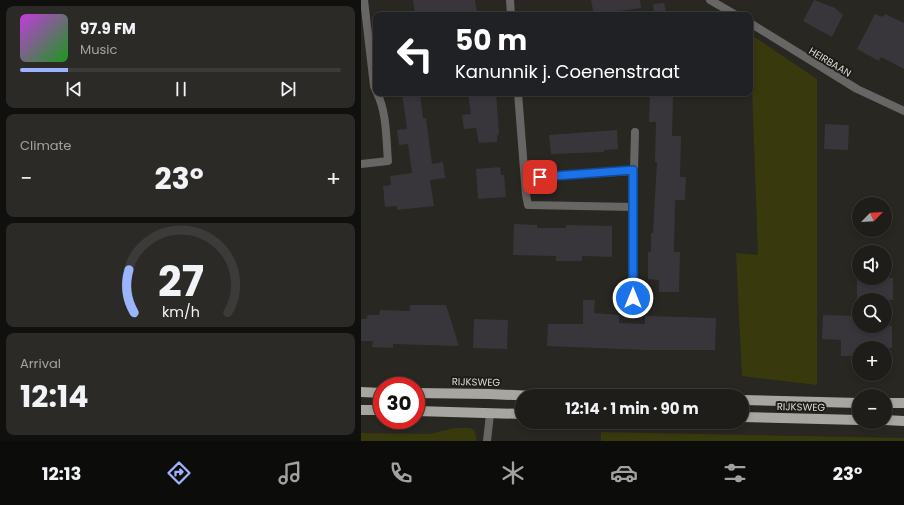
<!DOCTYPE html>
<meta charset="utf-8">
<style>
:root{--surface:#1e1d1a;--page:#2b2a27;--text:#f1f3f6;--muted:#a1a2a2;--line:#3c3b39;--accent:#9cb4fd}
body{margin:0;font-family:Poppins,sans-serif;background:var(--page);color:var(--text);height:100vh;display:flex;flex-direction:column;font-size:15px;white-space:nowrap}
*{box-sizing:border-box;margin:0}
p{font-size:13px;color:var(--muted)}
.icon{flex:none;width:22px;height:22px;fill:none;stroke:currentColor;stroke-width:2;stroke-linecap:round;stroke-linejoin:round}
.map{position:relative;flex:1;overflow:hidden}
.side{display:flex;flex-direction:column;gap:6px;padding:6px;background:#10100e;width:361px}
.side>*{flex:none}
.guide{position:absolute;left:12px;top:12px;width:380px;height:84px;border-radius:8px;box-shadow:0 2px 6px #0003,0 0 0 1px var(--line);background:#202124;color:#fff;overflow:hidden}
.needle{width:26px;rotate:66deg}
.tools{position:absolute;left:491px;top:197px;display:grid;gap:8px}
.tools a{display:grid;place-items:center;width:40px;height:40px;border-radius:50%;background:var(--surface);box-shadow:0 2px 6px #0003,0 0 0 1px var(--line);font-size:20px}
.speed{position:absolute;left:12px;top:377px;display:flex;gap:8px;font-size:20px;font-weight:700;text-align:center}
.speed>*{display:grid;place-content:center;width:52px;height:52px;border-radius:50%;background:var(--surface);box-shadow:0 2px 6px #0003,0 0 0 1px var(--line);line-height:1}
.speed .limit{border:6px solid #d22;background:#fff;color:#111}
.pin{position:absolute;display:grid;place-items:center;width:34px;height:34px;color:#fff;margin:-17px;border-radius:8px;box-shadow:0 2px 6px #0006}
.me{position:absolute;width:44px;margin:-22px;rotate:0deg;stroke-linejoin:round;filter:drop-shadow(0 0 3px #0008)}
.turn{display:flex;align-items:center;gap:14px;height:84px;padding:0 16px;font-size:18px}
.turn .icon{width:52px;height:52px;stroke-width:2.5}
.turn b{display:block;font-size:28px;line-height:34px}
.big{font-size:30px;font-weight:700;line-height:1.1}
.side .widget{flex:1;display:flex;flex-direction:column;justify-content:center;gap:6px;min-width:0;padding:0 14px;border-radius:8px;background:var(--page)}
.side .dial{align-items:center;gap:0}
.dial svg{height:104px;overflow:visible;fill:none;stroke:var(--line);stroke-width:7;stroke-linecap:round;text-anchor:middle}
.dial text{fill:var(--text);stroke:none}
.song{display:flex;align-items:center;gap:12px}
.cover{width:48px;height:48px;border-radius:6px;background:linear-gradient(135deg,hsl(290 70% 55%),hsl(120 70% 35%))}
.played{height:4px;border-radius:2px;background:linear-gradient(90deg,var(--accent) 15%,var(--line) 15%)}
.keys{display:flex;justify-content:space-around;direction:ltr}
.heat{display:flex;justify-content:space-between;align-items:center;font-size:22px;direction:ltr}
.trip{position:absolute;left:154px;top:389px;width:234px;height:40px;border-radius:20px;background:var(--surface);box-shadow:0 2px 6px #0003,0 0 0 1px var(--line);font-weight:700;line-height:40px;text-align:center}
.tab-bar{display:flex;height:64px;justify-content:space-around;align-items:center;background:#0c0c0a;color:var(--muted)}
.tab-bar .icon{width:28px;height:28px}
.tab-bar .active{color:var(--accent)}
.tab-bar b{font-size:18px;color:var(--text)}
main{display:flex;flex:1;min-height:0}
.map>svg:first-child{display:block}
.green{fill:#38390d}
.building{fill:#38363b}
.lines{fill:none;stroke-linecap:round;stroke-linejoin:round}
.street{stroke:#676664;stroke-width:8}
.primary{stroke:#a8a6a1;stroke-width:10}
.route-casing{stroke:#114b97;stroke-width:10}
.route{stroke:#1a73e8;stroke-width:7}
.labels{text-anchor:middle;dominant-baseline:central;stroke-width:4;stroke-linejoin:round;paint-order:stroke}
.street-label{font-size:10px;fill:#dcdbd7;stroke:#1f1d18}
</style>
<main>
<section class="side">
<div class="widget">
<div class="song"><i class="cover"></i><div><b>97.9 FM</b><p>Music</p></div></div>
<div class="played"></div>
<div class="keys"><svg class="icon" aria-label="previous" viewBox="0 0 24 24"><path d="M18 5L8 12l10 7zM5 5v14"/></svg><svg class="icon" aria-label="pause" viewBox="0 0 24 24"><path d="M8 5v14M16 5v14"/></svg><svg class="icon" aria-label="next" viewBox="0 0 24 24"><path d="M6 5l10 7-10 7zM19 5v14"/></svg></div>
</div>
<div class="widget"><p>Climate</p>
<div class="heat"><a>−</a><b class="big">23°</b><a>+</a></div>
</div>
<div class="widget dial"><svg viewBox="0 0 100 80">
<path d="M14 69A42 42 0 1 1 86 69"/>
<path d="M14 69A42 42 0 0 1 10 36" stroke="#9cb4fd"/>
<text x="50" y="56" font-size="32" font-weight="700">27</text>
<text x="50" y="72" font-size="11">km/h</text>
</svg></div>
<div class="widget"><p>Arrival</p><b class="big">12:14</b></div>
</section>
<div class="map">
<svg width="543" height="441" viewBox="0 0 543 441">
<rect width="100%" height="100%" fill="#282722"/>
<path class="green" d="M389 34 456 79V385L381 376 375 253 397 255Z
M93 428H109L113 430 116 441H0V433L69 434Z
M240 432 543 438V441H240Z"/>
<path class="building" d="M52 0H114L116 12 98 13V15H85L84 12 54 15Z
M230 0H279L280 8 252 12 253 15H233Z
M453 0 474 8 482 15 471 37 442 21Z
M303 3 306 15H293L292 4Z
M514 14 522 17 524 14 543 23V69L520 57 518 61 496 49Z
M41 93H59L62 118H65L71 164 82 162 84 178 69 180 73 206 36 210V206L24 207 22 186 30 185 29 176 51 173 47 144 38 145 37 137 36 130 46 129Z
M107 93H135L138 133 136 137V142L118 143 115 128 103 129 101 115 110 114Z
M289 95H312L311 136H320L319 177H325L324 200H314L313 252H319L318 292H298V280L287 279V252H290V233H292L296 162H294L295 122H288Z
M464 124 488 125 487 150 463 149Z
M256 130 257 149 243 150V152L190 154 188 135Z
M139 167 140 175H143L145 197 117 199 115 169Z
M153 224 176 225V228H205V225L251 226V257L221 256V261H195V256L152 255Z
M496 278H532V300H496Z
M222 300H234L233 313 258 315V323L284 324V316L355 318 354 350H286L186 346 187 324H222Z
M49 305H85L98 346 32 344V348L11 347 12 341H0V319H5L7 315H18L19 310 49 311Z
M462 315 498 316V326H531V348H498V350H495V356H480V340L461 339Z
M113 319 147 320 146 349 112 348Z"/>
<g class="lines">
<path class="street" d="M3 0 13 86 15 91
M149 0 150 15
M349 0 375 15
M389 23 496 89 543 111
M157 93 165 195 167 205 272 207
M0 164 27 161C25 139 26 113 16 93
M164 178 272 171
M272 297V207L274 132
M126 441 129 414"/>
<path class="primary" d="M0 392 21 393
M55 393 128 394 174 396
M381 400 498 403
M524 403H543
M0 410H21
M55 411 161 414
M381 417 498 420
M524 420 543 421"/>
</g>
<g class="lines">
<g class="route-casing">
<path id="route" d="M179 177 272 170V298"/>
</g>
<use href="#route" class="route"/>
</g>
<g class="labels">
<g class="street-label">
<text transform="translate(469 62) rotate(31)">HEIRBAAN</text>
<text transform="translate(115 382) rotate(1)">RIJKSWEG</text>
<text transform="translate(440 407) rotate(1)">RIJKSWEG</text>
</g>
</g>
</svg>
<div class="tools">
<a><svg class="needle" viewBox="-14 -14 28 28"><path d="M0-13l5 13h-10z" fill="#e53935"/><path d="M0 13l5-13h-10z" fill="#a1a2a2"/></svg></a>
<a><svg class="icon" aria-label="sound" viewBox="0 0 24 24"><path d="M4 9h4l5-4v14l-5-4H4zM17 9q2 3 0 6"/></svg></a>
<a><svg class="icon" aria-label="search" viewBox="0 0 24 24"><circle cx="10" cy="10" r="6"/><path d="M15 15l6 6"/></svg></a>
<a>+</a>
<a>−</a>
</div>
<div class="speed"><div class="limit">30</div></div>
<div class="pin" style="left:179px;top:177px;background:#d93025"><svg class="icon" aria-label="arrive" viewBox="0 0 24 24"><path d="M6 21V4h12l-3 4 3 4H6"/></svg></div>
<svg class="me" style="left:272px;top:298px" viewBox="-20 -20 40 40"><circle r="17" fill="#1a73e8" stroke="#fff" stroke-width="3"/><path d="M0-11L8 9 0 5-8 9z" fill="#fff"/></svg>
<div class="trip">12:14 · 1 min · 90 m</div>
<div class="guide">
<div class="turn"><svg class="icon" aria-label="left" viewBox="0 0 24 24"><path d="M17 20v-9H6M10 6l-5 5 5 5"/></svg><div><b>50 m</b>Kanunnik j. Coenenstraat</div></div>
</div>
</div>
</main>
<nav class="tab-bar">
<b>12:13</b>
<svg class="icon active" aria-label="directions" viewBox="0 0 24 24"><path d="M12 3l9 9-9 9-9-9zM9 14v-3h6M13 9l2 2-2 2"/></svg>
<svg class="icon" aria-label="music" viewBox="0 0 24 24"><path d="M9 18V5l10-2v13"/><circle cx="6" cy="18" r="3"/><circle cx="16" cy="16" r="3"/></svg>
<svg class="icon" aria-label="phone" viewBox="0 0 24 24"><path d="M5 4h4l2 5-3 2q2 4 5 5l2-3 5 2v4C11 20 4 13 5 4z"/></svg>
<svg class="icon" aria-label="climate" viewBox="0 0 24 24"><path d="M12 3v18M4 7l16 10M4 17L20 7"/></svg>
<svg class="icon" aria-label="car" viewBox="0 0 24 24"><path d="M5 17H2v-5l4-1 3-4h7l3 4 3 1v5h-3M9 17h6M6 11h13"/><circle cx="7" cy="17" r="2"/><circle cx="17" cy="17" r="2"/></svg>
<svg class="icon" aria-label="filters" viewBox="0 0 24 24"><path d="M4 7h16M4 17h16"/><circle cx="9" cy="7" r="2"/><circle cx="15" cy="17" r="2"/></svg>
<b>23°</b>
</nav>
